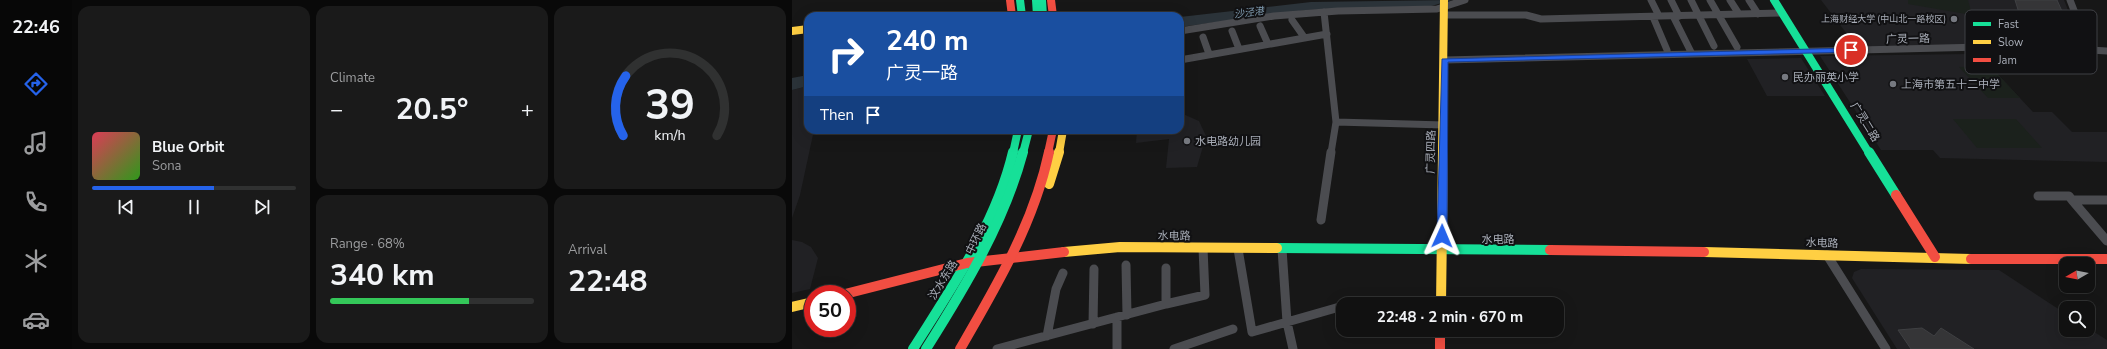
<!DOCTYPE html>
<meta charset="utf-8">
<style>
:root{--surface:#111;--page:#1a1a1a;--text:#f1f3f6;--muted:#9c9d9f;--line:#303131;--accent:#2563eb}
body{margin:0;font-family:"Nunito Sans","Noto Sans SC",sans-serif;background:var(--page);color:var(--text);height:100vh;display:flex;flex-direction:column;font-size:15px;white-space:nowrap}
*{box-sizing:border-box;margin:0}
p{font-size:13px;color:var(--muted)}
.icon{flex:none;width:22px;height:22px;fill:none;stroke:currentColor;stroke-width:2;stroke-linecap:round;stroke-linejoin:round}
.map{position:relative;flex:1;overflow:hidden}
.side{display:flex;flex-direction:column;gap:6px;padding:6px;background:#090909;width:720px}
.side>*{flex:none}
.hud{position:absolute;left:12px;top:12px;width:380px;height:122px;border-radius:12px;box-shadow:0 4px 16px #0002,0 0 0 1px var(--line);background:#1a4fa0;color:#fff;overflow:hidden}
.needle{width:26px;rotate:261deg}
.tools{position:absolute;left:1267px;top:257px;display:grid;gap:8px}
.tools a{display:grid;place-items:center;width:36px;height:36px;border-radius:8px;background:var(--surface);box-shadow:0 4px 16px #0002,0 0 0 1px var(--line);font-size:20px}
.speed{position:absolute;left:12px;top:285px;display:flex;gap:8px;font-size:20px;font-weight:700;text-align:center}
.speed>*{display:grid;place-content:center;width:52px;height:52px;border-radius:50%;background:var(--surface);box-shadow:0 4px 16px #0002,0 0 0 1px var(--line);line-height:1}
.speed .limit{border:6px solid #d22;background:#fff;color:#111}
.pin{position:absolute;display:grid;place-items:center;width:34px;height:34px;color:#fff;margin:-17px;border:2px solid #fff;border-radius:50%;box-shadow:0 1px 4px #0007}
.me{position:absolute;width:44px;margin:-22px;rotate:1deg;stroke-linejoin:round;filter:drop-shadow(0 0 3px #0008)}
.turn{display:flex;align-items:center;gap:14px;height:84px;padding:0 16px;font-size:18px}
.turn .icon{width:52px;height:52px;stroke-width:2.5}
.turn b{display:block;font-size:28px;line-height:34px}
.then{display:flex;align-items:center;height:38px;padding:0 16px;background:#0003;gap:8px;font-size:15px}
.big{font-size:30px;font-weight:700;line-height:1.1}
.side .tile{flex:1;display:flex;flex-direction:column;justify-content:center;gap:6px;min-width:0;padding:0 14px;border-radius:12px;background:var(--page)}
.side .dial{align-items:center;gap:0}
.dial svg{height:104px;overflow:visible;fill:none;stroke:var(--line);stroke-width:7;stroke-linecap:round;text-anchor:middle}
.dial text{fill:var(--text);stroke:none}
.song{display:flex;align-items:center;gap:12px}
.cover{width:48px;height:48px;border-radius:6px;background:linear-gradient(135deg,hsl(350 70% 55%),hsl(110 70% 35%))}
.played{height:4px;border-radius:2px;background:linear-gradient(90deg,var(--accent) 60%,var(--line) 60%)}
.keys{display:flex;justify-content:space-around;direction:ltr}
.heat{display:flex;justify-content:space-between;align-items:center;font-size:22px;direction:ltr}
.charge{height:6px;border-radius:3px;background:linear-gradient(90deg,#34c759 68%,var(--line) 0)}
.side .tiles{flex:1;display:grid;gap:6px;grid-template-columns:repeat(3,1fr)}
.tile:first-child{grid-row:span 2}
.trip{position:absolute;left:544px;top:297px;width:228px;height:40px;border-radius:12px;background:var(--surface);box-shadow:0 4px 16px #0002,0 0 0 1px var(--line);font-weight:700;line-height:40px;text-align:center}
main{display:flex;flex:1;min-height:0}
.tabs{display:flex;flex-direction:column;width:72px;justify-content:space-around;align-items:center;background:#070707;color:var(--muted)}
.tabs .icon{width:28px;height:28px}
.tabs .on{color:var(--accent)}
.tabs b{font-size:18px;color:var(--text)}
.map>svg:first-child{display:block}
.built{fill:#212124}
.green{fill:#1b211c}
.water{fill:#2b3339}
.building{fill:#353537;stroke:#3f4043}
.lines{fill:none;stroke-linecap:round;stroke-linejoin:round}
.street-far1{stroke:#4b4c50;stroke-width:7}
.street{stroke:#4b4c50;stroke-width:9}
.fast-far1{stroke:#16e098;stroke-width:8}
.fast{stroke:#16e098;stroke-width:10}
.slow-far1{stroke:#ffcf43;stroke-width:8}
.slow{stroke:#ffcf43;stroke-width:10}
.jam-far1{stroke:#f24e42;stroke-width:8}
.jam{stroke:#f24e42;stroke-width:10}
.fast-bridge-far1{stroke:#16e098;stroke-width:8}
.fast-bridge{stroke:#16e098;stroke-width:10}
.jam-bridge-far1{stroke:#f24e42;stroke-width:8}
.jam-bridge{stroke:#f24e42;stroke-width:10}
.route{fill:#2563eb;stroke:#184099}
.poi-dot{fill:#767980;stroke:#111113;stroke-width:1.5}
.labels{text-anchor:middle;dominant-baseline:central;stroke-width:4;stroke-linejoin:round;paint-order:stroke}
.far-poi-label{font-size:9px;fill:#a9aeb8;stroke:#111113;text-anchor:end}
.far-water-label{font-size:10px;font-style:italic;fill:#819db1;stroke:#111113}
.street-label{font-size:11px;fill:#a9aeb8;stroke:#111113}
.poi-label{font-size:11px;fill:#a9aeb8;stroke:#111113;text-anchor:start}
.key{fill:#111113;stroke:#3f4045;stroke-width:1}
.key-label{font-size:11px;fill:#a9aeb8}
</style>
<main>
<nav class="tabs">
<b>22:46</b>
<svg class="icon on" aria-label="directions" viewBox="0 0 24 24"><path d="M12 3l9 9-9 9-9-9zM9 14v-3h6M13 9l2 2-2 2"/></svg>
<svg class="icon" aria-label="music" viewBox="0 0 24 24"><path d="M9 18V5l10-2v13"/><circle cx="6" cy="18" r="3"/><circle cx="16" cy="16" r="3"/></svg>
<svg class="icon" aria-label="phone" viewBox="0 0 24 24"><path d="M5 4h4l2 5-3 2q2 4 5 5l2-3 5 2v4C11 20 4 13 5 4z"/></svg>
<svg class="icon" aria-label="climate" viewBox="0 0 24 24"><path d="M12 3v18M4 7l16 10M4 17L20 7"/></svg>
<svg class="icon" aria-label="car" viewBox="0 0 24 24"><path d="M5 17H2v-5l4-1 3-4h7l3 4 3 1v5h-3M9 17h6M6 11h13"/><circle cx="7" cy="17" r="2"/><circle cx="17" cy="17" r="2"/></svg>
</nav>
<section class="side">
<div class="tiles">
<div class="tile">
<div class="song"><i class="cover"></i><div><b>Blue Orbit</b><p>Sona</p></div></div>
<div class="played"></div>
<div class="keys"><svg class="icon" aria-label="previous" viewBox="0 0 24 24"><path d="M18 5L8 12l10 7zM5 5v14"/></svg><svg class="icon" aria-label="pause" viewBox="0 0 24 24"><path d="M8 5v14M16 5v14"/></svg><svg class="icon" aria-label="next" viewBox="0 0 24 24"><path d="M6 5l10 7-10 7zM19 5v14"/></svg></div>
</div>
<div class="tile"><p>Climate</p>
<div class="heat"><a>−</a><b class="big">20.5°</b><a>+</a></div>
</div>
<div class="tile dial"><svg viewBox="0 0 100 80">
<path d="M14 69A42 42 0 1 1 86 69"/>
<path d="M14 69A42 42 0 0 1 16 23" stroke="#2563eb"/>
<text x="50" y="56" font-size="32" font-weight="700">39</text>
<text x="50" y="72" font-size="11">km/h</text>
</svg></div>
<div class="tile"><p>Range · 68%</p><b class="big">340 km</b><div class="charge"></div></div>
<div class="tile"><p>Arrival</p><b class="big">22:48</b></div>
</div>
</section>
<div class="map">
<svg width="1315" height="349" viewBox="0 0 1315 349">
<rect width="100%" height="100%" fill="#171717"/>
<path class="built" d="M1029 0H1272L1287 38 1286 42 1275 46 1065 47Z
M1177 54 1189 66H1198L1241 112H1260L1280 132H1315V162L1148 158 1141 150H1089L1028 56Z
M1009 58 1033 96H975L955 59Z
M16 86V130H22L8 195 0 218V90Z
M391 114 407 121 414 136 405 167 374 168 377 139 344 143 345 130H388V115Z
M0 240 10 242 19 247 26 258 18 289 0 293Z
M1069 269 1207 270 1274 314V330H1296V328L1315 340V349H1105L1060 278 1062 272Z"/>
<path class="green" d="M1116 0H1176L1180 15 1116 4Z
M1198 66 1228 98H1196L1167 67Z
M1161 119H1224L1250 148H1185Z"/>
<path class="water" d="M660 0 636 7 515 10 388 27V17L519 2Z
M16 75V86L0 90V78Z"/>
<path class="building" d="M1223 0H1265L1281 36 1280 37 1265 41 1234 35Z
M1130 328 1142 336 1149 328 1182 349H1119L1106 330Z"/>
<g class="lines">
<path class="street-far1" d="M859 0 867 16
M879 0 887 16
M899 0 922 46
M918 0 945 47
M938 0 947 14
M957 0 966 14
M1278 0 1297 49
M532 12 544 122 539 153
M653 15H734L749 19 990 13
M881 16 900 54
M861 17 875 50
M500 20 512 37
M468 26 476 44
M388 31 482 16 546 11 645 9 673 0
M440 31 447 49
M411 37 417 54
M388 60 535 34
M653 60 1231 46 1315 51
M544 122 652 125"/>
<path class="street" d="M1246 196H1277L1280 200H1315
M1280 200 1315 241
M529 220 539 152
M446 249 460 332 551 306
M490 249 495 322 501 349
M1035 255 1094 349
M334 265 335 315
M374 304 413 295 411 248
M556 304 564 302
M325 317V349
M301 324 302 269
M255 336 264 289 271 273
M205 349 374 304V268
M382 349 441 329"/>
<path class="fast-far1" d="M244 0 245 16
M250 0 251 16
M982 0 1077 153
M221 153 226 130"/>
<path class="fast" d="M1077 152 1104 195
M485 248 758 250
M121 349C160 287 204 224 221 152"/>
<path class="slow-far1" d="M0 31 16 29
M267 153 271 130
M650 153 652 0"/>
<path class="slow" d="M257 184 267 152
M272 252 328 247 485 248
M912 252 1179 259
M649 304 651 152
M0 307 21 302"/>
<path class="jam-far1" d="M218 0 220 16
M259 0 261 16"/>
<path class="jam" d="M1104 195 1143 257
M758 250 912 252
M1179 259H1315
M53 294 175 263 272 252
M648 330V349"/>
<path class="fast-bridge-far1" d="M228 0 230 16
M231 153 237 130"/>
<path class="fast-bridge" d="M134 349C173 287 212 223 231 152"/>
<path class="jam-bridge-far1" d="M256 153 261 130"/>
<path class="jam-bridge" d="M168 349C204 287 242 223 257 152"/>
</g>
<path class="route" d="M1059 48 1063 50 1061 52 656 62 655 236 650 240 645 236 650 59Z"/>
<g class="poi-dot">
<circle cx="1162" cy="19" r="4"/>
<circle cx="993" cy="77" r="4"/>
<circle cx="1101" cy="84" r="4"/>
<circle cx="395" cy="141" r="4"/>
</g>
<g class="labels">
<g class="far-poi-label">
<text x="1154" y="19">上海财经大学 (中山北一路校区)</text>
</g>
<g class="far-water-label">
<text transform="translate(457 13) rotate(-7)">沙泾港</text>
</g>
<g class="street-label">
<text transform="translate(1116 39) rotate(-1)">广灵一路</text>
<text transform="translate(1073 122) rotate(58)">广灵二路</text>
<text transform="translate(639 152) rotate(-89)">广灵四路</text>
<text transform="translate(382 236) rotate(1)">水电路</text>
<text transform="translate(184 239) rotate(-64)">中环路</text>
<text x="706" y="239">水电路</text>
<text transform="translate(1030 243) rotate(2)">水电路</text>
<text transform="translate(151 280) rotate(-58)">汶水东路</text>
</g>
<g class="poi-label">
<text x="1001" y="77">民办丽英小学</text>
<text x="1109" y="84">上海市第五十二中学</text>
<text x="403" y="141">水电路幼儿园</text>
</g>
</g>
<rect x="1173" y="10" width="132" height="64" rx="6" class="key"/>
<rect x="1181" y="22" width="18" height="4" fill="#16e098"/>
<rect x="1181" y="40" width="18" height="4" fill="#ffcf43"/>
<rect x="1181" y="58" width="18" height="4" fill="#f24e42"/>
<g class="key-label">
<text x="1206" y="28">Fast</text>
<text x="1206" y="46">Slow</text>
<text x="1206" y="64">Jam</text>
</g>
</svg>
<div class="tools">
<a><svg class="needle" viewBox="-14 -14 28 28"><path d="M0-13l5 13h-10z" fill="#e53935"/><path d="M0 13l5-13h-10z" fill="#9c9d9f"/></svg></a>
<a><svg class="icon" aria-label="search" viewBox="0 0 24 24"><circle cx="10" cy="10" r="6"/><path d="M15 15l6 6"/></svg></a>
</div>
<div class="speed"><div class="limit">50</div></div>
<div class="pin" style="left:1059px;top:50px;background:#d93025"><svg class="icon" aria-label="arrive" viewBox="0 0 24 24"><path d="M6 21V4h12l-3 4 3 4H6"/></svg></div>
<svg class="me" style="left:650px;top:236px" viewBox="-20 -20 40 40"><path d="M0-17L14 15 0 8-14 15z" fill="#2563eb" stroke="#fff" stroke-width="4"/></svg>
<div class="trip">22:48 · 2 min · 670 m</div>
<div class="hud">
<div class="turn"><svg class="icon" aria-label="right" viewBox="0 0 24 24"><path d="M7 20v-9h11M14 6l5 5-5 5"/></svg><div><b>240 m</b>广灵一路</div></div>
<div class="then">Then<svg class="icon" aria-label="arrive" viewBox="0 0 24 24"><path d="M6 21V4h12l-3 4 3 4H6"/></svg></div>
</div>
</div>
</main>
